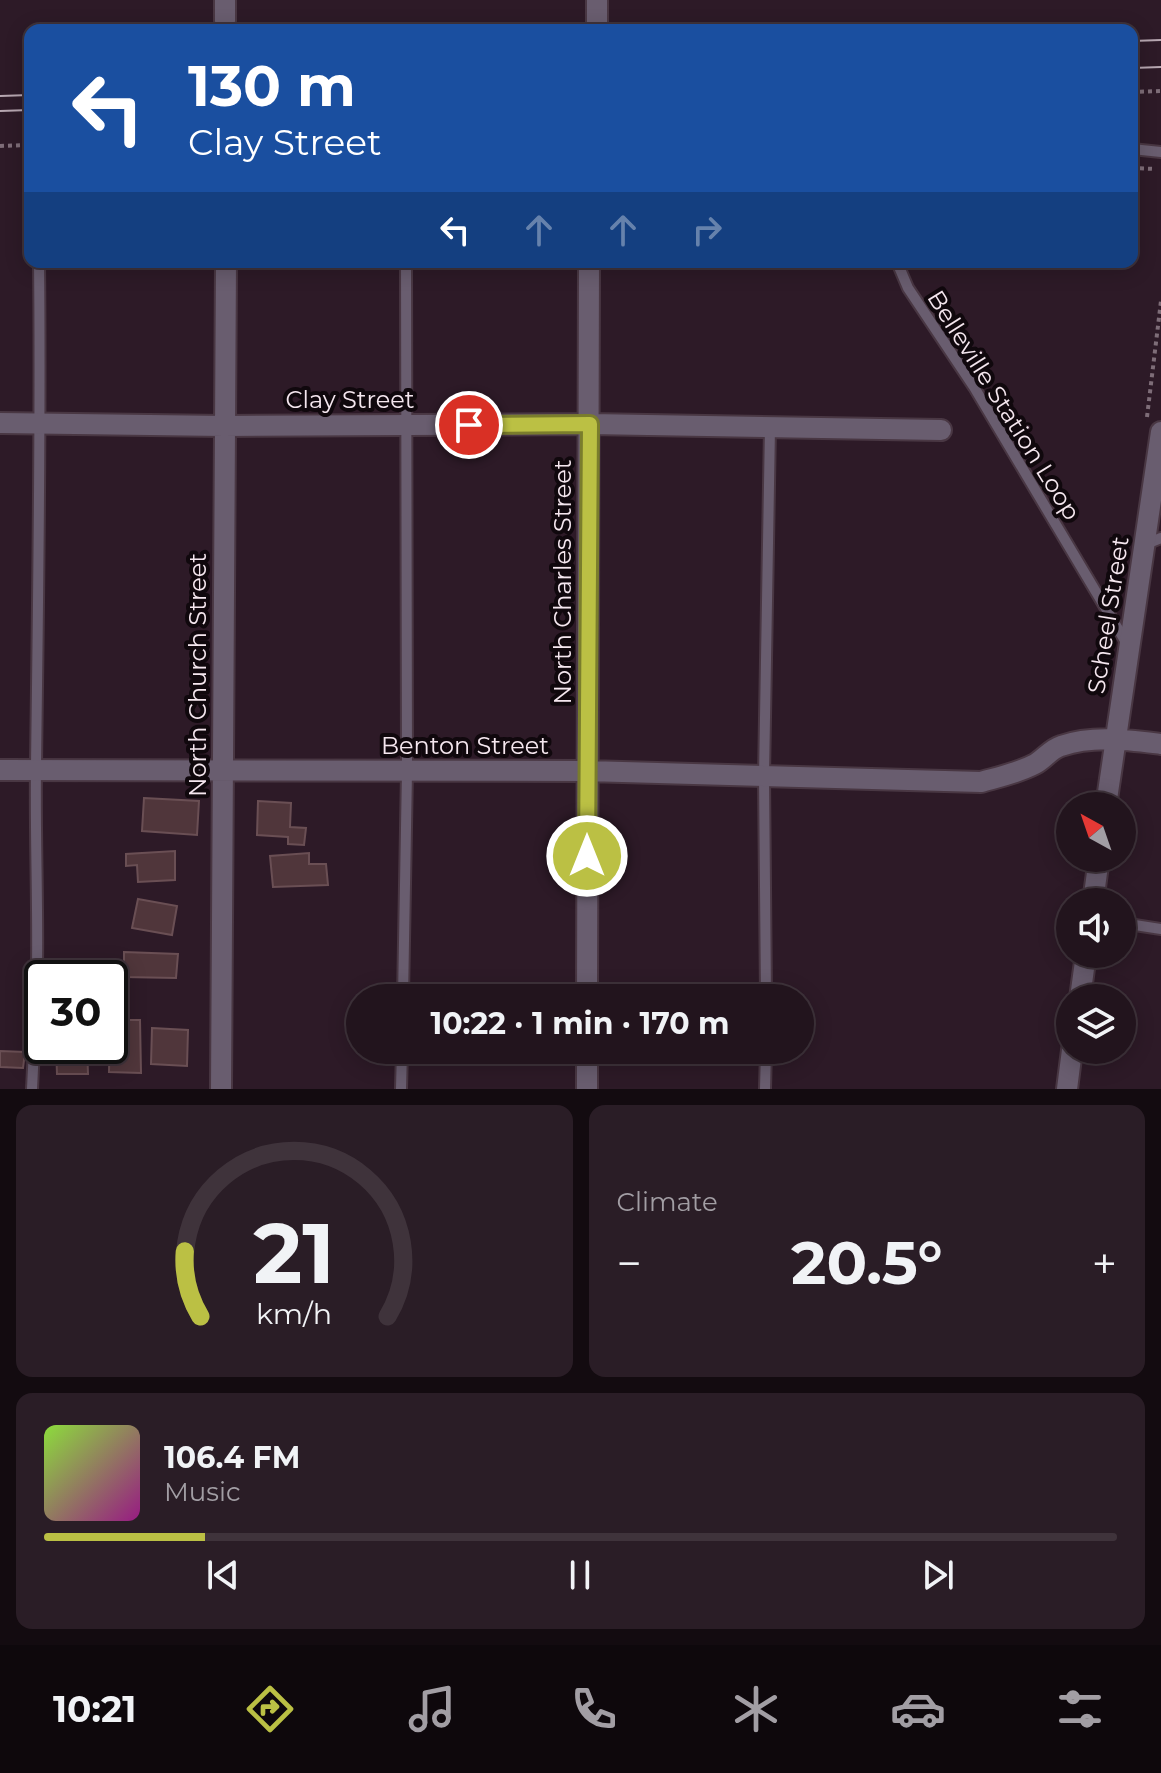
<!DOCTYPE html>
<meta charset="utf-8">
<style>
:root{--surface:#22141d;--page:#2a1d26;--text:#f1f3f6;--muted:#a29ea4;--line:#3f333b;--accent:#bbc044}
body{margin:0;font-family:Montserrat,sans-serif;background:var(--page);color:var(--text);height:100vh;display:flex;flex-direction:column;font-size:30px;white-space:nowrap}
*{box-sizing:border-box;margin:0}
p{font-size:26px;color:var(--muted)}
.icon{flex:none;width:44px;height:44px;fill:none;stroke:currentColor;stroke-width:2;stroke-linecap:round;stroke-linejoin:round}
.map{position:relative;height:1089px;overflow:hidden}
.side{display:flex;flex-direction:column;gap:16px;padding:16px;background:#130b10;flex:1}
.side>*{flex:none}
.guide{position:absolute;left:24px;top:24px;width:1114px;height:244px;border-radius:16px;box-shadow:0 4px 20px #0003,0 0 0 2px var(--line);background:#1a4fa0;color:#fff;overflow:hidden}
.needle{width:52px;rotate:320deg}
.tools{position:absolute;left:1056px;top:792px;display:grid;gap:16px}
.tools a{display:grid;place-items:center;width:80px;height:80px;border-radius:50%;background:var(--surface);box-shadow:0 4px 20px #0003,0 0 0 2px var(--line);font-size:40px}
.speed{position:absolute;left:24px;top:960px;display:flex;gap:16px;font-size:40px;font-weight:700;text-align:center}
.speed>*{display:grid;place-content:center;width:104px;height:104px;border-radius:50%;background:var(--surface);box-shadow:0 4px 20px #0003,0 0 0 2px var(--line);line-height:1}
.speed .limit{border:4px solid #111;border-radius:12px;background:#fff;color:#111}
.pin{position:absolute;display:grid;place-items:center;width:68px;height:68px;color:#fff;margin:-34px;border:4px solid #fff;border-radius:50%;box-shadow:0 2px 8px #0007}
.me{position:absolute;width:88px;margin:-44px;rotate:0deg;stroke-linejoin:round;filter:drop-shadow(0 0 6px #0008)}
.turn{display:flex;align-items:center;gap:28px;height:168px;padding:0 32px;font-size:36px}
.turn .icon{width:104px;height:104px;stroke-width:2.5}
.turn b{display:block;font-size:56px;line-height:68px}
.lanes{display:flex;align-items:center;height:76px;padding:0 32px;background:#0003;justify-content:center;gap:40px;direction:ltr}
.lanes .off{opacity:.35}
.big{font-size:60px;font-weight:700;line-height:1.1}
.side .card{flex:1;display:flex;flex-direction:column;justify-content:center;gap:12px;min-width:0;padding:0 28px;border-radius:16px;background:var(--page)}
.side .dial{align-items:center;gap:0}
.dial svg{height:208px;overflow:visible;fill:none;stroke:var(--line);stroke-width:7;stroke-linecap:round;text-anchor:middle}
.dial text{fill:var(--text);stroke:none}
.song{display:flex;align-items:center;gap:24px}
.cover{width:96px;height:96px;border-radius:12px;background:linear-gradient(135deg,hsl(90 70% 55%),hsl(310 70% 35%))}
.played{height:8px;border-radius:4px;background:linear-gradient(90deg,var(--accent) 15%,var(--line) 15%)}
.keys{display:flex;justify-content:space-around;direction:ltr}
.heat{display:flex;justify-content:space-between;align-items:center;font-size:44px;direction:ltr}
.side .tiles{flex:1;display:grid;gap:16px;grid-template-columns:1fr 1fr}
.card:last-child{grid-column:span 2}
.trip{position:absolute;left:346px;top:984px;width:468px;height:80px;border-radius:40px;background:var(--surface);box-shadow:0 4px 20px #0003,0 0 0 2px var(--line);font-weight:700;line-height:80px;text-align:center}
.dock{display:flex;height:128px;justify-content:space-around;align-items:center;background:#0e080c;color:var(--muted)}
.dock .icon{width:56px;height:56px}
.dock .active{color:var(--accent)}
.dock b{font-size:36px;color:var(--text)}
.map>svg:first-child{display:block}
.building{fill:#50363b;stroke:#6a4f54;stroke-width:2}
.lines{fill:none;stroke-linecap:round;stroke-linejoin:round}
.lane-casing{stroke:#493743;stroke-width:14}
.street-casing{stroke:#493743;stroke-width:24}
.path{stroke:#7e6d78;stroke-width:4;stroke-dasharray:4 4;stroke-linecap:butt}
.lane{stroke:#695d6f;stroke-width:10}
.street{stroke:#695d6f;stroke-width:20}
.tram{stroke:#b7a7b1;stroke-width:2}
.route-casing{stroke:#7a7d2c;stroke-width:20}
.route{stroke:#bbc044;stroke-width:14}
.labels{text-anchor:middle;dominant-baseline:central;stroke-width:8;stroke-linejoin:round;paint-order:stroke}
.street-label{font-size:24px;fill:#f5e7ef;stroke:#10080d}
</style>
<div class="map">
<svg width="1161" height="1089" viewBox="0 0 1161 1089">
<rect width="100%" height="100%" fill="#2d1a27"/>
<path class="building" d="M144 798 199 801 197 835 142 831Z
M258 801 291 803 290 827 306 828 304 845 288 844V837L257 835Z
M175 851V880L138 882 137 865 126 866V854Z
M309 853V864H326L328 885 273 887 270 856Z
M138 899 177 906 172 935 132 928Z
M124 952 178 954 176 978 124 977Z
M110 1020H140L141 1073 109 1072Z
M152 1028 188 1030 187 1066 151 1064Z
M56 1046H87L88 1074H57Z
M0 1051 25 1052 23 1068 0 1067Z"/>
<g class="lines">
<g class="lane-casing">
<path id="lane" d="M1132 149 1161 152
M897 262 908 288 974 387 1127 644
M1146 544 1161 538
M1122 923 1161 929
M403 998 407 771 406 262
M766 998 764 776 770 427
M32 1089C34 1049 36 1008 37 967 38 901 35 834 36 767 38 598 41 430 39 262
M401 1089 402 1050
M765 1089 766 1050"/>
</g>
<g class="street-casing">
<path id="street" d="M597 0V30
M225 21V0
M0 423 224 426 590 424 941 430
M0 770 587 771 981 782C999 777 1018 773 1035 764 1044 759 1051 749 1061 746 1093 735 1128 740 1161 744
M1106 806 1161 432
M1093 902 1099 858
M587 998 589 262
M1080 998 1086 954
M221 1089 226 262
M587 1089V1050
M1067 1089 1072 1050"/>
</g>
<path class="path" d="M1132 92 1161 91
M0 146 30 145
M1132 168 1155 169
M1147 417 1161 301"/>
<use href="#lane" class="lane"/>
<use href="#street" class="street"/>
<path class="tram" d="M1132 41 1161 40
M1132 68 1161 67
M0 96 30 95
M0 111 30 110"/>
</g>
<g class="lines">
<g class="route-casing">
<path id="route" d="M469 425 590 424 587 856"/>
</g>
<use href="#route" class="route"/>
</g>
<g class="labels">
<g class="street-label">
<text x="350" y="399">Clay Street</text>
<text transform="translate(1004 405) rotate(58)">Belleville Station Loop</text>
<text transform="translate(562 582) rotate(-90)">North Charles Street</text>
<text transform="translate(1108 615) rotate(-81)">Scheel Street</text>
<text transform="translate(197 675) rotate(-90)">North Church Street</text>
<text x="465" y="745">Benton Street</text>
</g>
</g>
</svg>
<div class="tools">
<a><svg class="needle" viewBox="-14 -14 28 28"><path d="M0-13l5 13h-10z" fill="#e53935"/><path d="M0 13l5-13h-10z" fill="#a29ea4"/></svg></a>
<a><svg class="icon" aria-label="sound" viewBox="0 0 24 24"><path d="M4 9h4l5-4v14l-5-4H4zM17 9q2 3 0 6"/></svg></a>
<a><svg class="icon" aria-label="layers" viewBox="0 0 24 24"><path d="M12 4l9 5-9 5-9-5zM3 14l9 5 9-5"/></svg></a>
</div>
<div class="speed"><div class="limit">30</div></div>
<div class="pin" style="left:469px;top:425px;background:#d93025"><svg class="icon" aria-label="arrive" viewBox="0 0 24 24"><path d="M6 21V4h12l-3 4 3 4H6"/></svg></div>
<svg class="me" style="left:587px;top:856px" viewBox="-20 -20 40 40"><circle r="17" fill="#bbc044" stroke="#fff" stroke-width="3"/><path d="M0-11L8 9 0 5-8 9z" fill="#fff"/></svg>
<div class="trip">10:22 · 1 min · 170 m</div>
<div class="guide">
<div class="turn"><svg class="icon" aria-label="left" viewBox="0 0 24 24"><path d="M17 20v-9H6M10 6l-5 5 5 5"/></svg><div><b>130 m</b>Clay Street</div></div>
<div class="lanes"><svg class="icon" aria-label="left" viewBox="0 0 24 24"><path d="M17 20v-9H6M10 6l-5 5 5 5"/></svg><svg class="icon off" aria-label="ahead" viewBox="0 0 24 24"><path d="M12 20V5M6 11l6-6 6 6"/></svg><svg class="icon off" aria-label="ahead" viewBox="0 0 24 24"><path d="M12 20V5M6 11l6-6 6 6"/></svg><svg class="icon off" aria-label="right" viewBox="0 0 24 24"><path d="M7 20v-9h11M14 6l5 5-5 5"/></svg></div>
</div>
</div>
<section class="side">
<div class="tiles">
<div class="card dial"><svg viewBox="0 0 100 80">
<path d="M14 69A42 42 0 1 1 86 69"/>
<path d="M14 69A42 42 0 0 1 8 44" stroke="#bbc044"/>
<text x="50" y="56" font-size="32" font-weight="700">21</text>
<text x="50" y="72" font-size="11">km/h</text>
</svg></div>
<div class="card"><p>Climate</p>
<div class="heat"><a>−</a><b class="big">20.5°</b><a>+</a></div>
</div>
<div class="card">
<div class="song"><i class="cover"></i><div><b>106.4 FM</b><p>Music</p></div></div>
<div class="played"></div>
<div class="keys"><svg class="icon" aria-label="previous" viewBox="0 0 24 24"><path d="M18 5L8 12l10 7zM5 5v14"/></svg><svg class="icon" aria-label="pause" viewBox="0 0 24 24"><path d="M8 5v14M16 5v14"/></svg><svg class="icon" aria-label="next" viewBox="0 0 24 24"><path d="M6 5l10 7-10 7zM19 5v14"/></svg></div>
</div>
</div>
</section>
<nav class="dock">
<b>10:21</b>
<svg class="icon active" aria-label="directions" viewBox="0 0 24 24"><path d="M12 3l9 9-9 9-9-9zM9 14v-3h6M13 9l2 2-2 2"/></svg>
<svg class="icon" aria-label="music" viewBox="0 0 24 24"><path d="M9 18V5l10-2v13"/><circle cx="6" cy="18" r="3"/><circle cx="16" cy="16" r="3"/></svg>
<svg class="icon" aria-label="phone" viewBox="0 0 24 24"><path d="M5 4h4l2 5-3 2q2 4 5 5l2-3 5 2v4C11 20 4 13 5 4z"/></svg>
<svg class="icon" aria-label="climate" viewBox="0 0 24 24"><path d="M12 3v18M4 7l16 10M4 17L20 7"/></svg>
<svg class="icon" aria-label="car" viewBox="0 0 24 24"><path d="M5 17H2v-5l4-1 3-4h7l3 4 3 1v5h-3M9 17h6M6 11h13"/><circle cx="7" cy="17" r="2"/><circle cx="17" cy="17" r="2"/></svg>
<svg class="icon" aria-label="filters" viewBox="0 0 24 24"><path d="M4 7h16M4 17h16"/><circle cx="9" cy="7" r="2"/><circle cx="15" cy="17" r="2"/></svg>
</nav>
